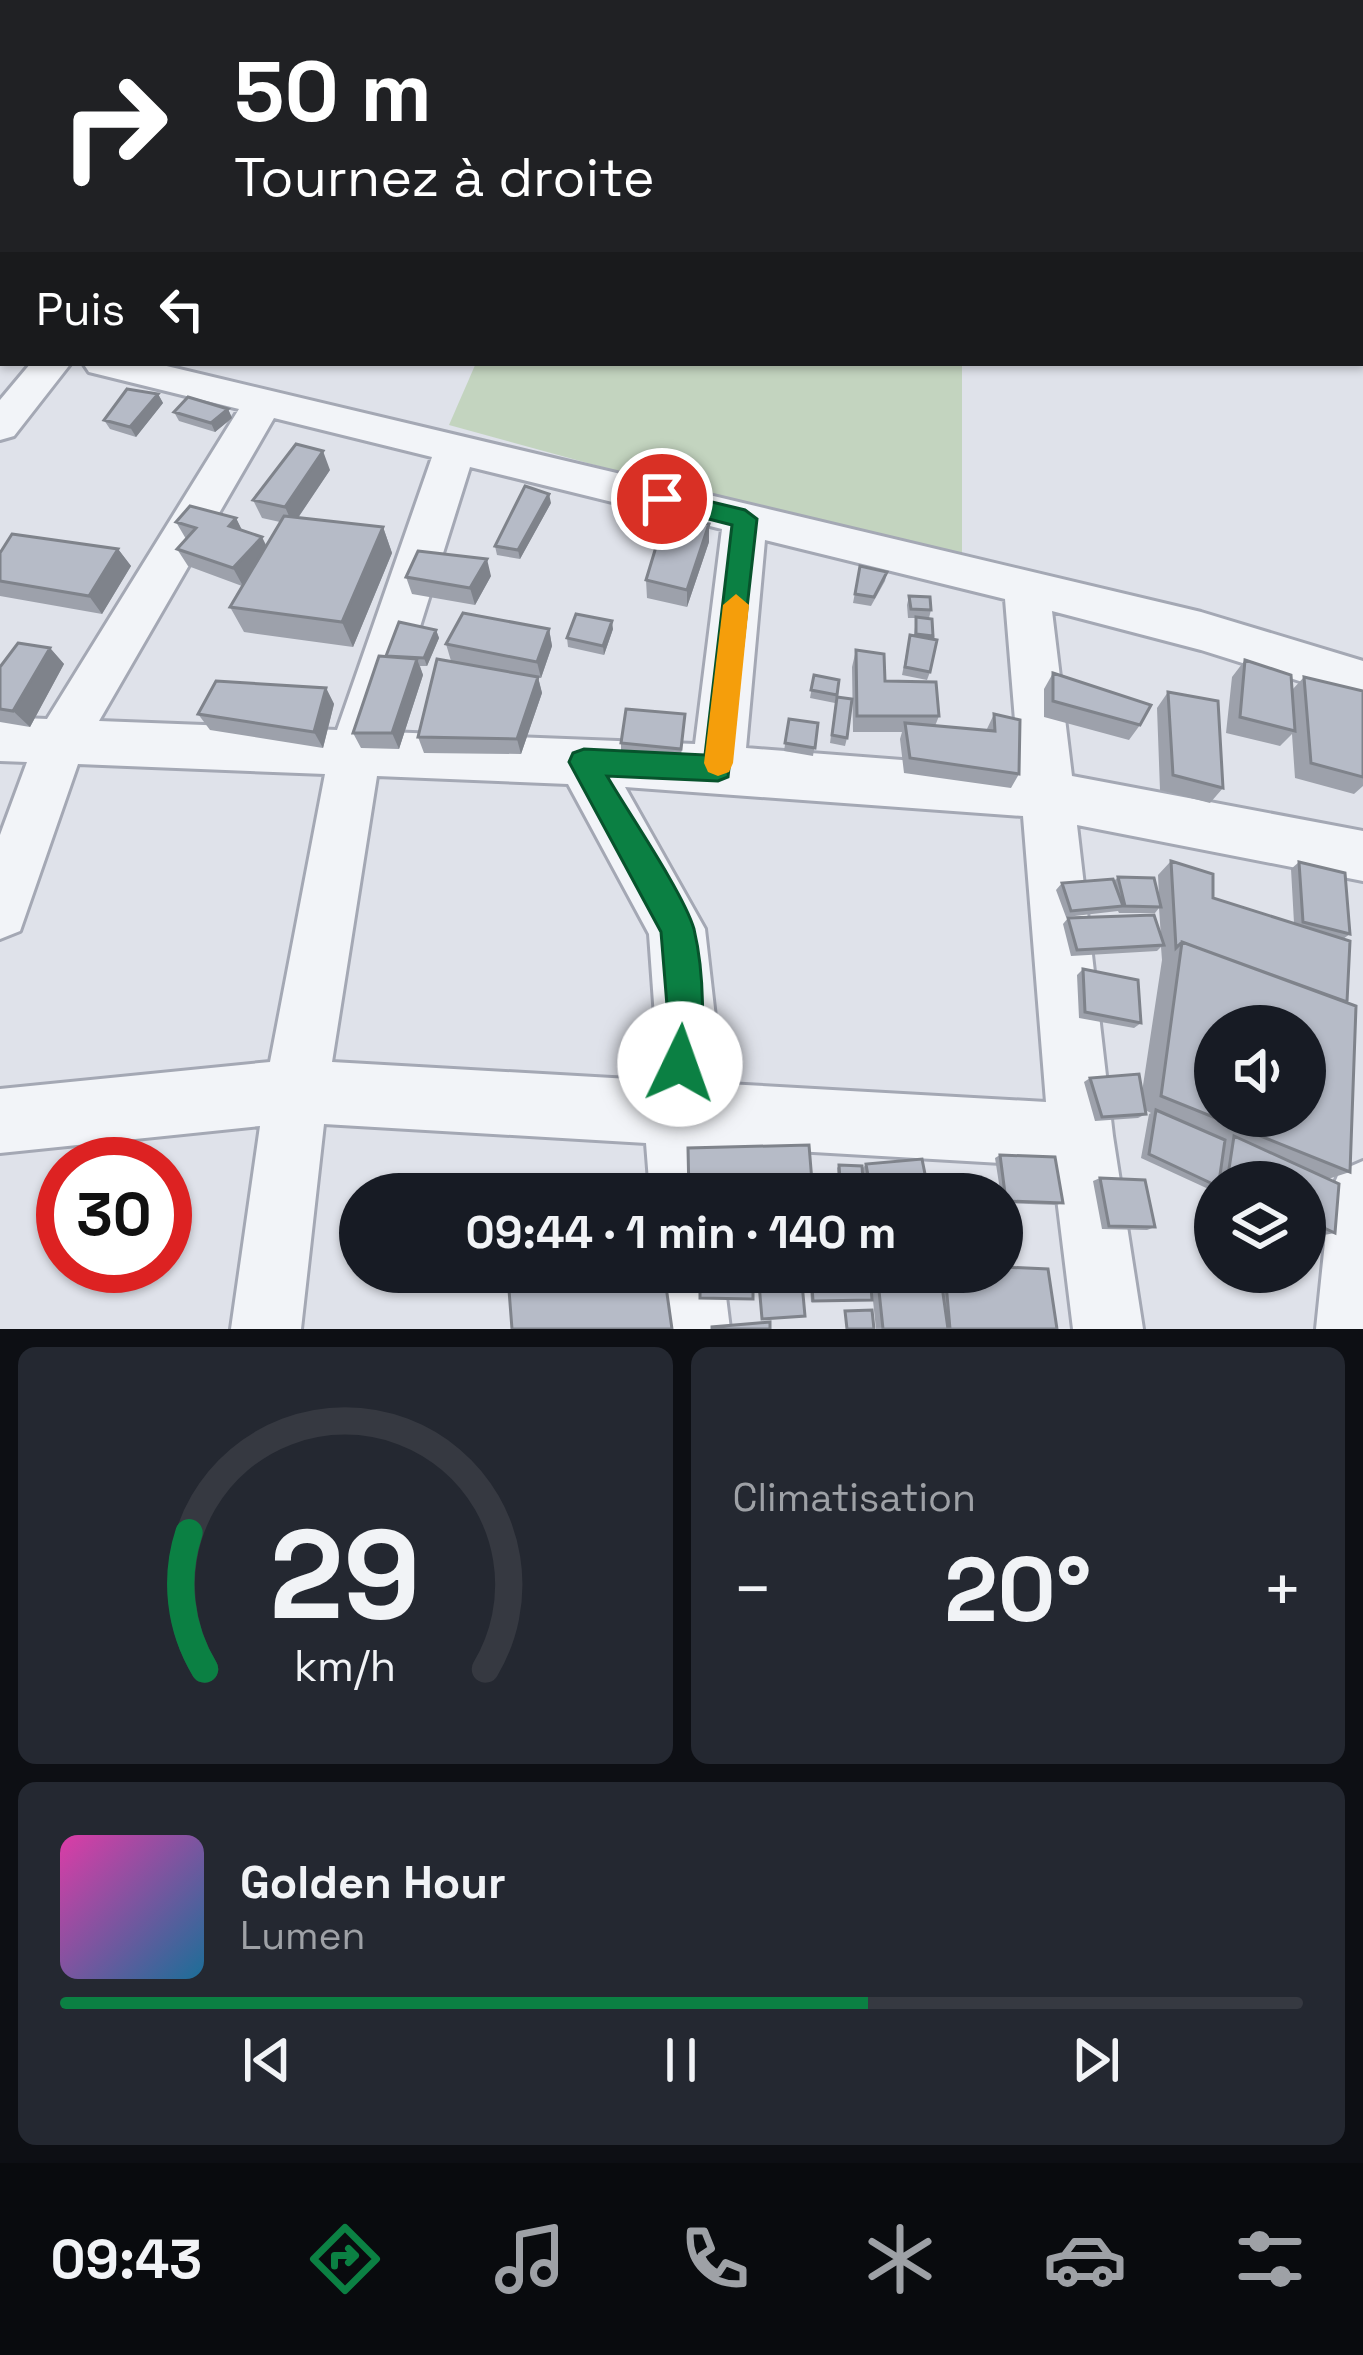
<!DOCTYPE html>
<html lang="fr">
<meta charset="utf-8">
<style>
:root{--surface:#171b24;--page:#242831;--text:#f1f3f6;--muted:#9ea1a6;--line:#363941;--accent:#0b8043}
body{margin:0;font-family:"Space Grotesk",sans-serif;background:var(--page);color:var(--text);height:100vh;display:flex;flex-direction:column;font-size:45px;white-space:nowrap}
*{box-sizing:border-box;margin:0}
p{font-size:39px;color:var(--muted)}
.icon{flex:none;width:66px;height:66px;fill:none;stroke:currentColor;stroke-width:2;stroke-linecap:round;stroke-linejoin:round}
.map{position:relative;height:1329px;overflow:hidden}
.panel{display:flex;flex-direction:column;gap:18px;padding:18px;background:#0d0f14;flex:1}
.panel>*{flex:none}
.hud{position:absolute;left:0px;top:0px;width:1365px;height:366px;box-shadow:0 3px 9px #0004;background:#202124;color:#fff;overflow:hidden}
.fabs{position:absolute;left:1194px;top:1005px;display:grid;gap:24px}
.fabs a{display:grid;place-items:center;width:132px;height:132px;border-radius:50%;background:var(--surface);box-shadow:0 3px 9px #0004;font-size:60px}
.speed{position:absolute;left:36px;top:1137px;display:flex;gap:24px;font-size:60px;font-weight:700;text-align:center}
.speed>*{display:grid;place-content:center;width:156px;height:156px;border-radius:50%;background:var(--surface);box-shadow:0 3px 9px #0004;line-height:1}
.speed .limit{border:18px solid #d22;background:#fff;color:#111}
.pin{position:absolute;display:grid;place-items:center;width:102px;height:102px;color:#fff;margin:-51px;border:6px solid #fff;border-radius:50%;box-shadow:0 3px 12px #0007}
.me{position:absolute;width:132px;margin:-66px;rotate:3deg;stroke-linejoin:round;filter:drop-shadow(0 0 9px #0008)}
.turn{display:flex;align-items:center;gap:42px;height:252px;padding:0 36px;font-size:54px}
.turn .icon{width:156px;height:156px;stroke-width:2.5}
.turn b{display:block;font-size:84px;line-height:102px}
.then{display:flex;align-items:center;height:114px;padding:0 36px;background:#0003;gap:24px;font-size:45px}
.big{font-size:90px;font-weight:800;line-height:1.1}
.panel .card{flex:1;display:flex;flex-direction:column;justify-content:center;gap:18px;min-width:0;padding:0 42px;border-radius:18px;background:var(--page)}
.panel .dial{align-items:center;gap:0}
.dial svg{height:312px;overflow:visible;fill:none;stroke:var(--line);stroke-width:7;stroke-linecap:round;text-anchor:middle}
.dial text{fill:var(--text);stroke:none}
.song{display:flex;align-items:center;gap:36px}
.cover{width:144px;height:144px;border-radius:18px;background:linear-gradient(135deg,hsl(320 70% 55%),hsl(200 70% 35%))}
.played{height:12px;border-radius:6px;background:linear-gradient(90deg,var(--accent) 65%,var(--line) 65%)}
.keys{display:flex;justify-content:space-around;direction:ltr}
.heat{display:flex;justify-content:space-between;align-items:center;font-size:66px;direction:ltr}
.panel .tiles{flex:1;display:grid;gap:18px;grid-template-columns:1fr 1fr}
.card:last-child{grid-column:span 2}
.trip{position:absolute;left:339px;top:1173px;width:684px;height:120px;border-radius:60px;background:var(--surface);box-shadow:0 3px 9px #0004;font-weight:800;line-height:120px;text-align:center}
.dock{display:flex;height:192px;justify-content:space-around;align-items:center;background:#090b0e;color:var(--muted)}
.dock .icon{width:84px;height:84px}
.dock .current{color:var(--accent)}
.dock b{font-size:54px;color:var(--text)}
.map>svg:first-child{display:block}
.green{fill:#c3d4bf}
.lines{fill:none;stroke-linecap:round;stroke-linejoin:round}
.minor-casing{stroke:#a4a8b4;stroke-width:6}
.minor{fill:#f2f4f8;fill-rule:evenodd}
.wall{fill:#9da1ab}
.shaded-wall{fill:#7f838b}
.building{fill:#b6bbc7;stroke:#7f838b;stroke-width:3;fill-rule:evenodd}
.route{fill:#0b8043;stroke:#07532c;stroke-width:3}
.slow{fill:#f59e0b}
</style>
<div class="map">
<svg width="1363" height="1329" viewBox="0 0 1363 1329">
<rect width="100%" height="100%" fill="#dfe2ea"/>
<path class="green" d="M476 363H962V554L697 493 449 425Z"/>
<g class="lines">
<g class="minor-casing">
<path id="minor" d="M292 0H319L290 3Z
M837 0H863V3H837Z
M967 0H994L996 3H969Z
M1291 0H1319L1321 3H1293Z
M1362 193 1363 194V214L1362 213Z
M3 220V241L0 242V221Z
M1362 274H1363V296H1362Z
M0 328H3V352H0Z
M31 363H71L14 436 0 440V400Z
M83 363H154L1201 612 1363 661V701L1201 650 1052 611 1072 776 1363 831V881L1077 825 1113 1136 1143 1329H1073L1053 1166 711 1146 716 1194H650L646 1143 324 1124 301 1329H231L260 1126 0 1153V1089L270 1062 325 774 78 764 20 931 0 939V835L27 762 0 761V717L47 719 239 409 89 372ZM274 418 432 457 337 730 99 721ZM470 467 722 529 695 744 387 732ZM765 540 1005 599 1019 769 746 748ZM377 776 568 784 649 934 655 1017 647 1080 332 1062ZM625 787 1023 816 1046 1102 709 1083 715 1017 705 929Z
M1363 1161V1329H1316L1330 1194 1340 1171Z
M655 1272H723L730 1329H660Z"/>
</g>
<use href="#minor" class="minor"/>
</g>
<path class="wall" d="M1087 0H1156L1155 3H1105L1106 0Z
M1249 0H1295L1300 3H1253Z
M1332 0H1363V21L1362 3H1337Z
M158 394 163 403 136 437 110 429 104 420Z
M228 409 232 418 215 432 179 421 174 412Z
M330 470 298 518 383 527 392 553 353 647 244 632 230 607 242 586 188 566 177 549 186 539 176 522 236 518 242 531 266 546 280 522 262 518 253 500Z
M551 503 520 559 497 555 495 546Z
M709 542 687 607 647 598 646 580Z
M118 549 131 566 102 614 0 596V553Z
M860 566 887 572 885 581 871 606 853 603Z
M491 576 475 605 412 594 406 577Z
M909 596 931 610 929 618 933 636 930 672 927 680 902 675 908 644 910 635 914 636 916 618H908L907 605Z
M549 629 552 646 541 678H538L542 693 521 754 424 753 418 737 451 661 446 644Z
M613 629 604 655 568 647 567 638Z
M436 630 439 638 427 666H420L423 675 399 749 361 748 353 733 386 656Z
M50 648 64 664 30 727 0 722V667Z
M856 650 885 681 939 716 935 726 986 731 994 714 1019 774 1011 788 904 773 900 739 902 732H853L852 667Z
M1245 660 1292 690 1304 677 1363 691V786L1354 794 1295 778 1292 734 1280 746 1226 733 1232 677Z
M1053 673 1140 725 1129 740 1044 717V689Z
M814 675 839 680 835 703 810 698Z
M326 688 334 704 323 748 210 730 198 714Z
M1168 692 1223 788 1210 803 1160 790 1157 708Z
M835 705 847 738 845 746 830 743Z
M685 714 681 757 621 751V743Z
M789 719 818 723 813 756 784 751Z
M1171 861 1213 898 1294 923 1291 869 1299 862 1350 934 1343 939 1347 1002 1350 1172 1328 1179 1335 1233 1313 1237 1305 1233V1182H1215V1192L1141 1158 1149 1114 1151 1113 1145 1110 1146 1114 1138 1118 1095 1121 1084 1082 1090 1078 1142 1092 1162 960 1161 947 1157 951 1071 956 1063 924 1068 918 1161 937 1159 908 1155 913H1119L1118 911 1066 917 1056 890 1062 883 1114 881 1118 877 1159 897 1158 875Z
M1083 969 1141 1023 1134 1028 1079 1018 1077 975Z
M1000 1155 1063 1203 1056 1205 1002 1203 995 1158Z
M866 1164 929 1194H867L863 1168Z
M839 1165 864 1194H838L837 1168Z
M1100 1178 1155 1227 1147 1230 1102 1229 1093 1181Z
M809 1272H870L872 1300 811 1302Z
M870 1272H1002L1057 1329H876Z"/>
<path class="shaded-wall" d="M1012 0H1046L1044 3H1011Z
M158 394 163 403 136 437 130 427Z
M228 409 232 418 215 432 211 423Z
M323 451 330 470 293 525 285 507Z
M549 494 551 503 520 559 518 550Z
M236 518 245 536 229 526Z
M709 524V542L687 607V590Z
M383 527 392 553 353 647 342 622Z
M262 537 271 555 243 586 233 568Z
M118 549 131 566 102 614 89 596Z
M487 559 491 576 475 605 470 588Z
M612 621 613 629 604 655 603 646Z
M549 629 552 646 541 678 537 662Z
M436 630 439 638 427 666 424 658Z
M50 648 64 664 30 727 13 711Z
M417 659 423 675 399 749 392 733Z
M538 677 542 693 521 754 517 739Z
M326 688 334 704 323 748 314 732Z"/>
<path class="building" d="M1117 0H1138L1141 3H1120Z
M1199 0H1230L1233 3H1187Z
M1278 0H1295L1300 3H1282Z
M127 389 158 394 130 427 104 420Z
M188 397 228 409 211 423 174 412Z
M296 444 323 451 285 507 253 500Z
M525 486 549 494 518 550 495 546Z
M190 506 236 518 229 526 262 537 233 568 177 549 196 528 176 522Z
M284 516 383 527 342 622 230 607Z
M665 517 709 524 687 590 646 580Z
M12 534 118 549 89 596 0 581V553Z
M418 551 487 559 470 588 406 577Z
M860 566 887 572 874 597 855 594Z
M909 596 930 597 931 610 911 609Z
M463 613 549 629 537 662 446 644Z
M576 614 612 621 603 646 567 638Z
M916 617 932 619 933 636 916 634Z
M399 622 436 630 424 658 386 656Z
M910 635 937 640 930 672 905 667Z
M18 643 50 648 13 711 0 709V667Z
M856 650 884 654 885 681 936 682 939 716H857Z
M379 656 417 659 392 733H353Z
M437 659 538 677 517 739 418 737Z
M1245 660 1291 675 1295 731 1240 717Z
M1053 673 1151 705 1140 725 1053 701Z
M814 675 839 680 837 695 811 690Z
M1304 677 1363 691V777L1311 763Z
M216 681 326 688 314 732 198 714Z
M1168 692 1218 701 1223 788 1173 775Z
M837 697 852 699 847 738 832 735Z
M626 709 685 714 681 749 621 743Z
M994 714 1020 720 1019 774 910 758 905 723 995 731Z
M789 719 818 723 815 748 785 743Z
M1171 861 1213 874V898L1350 941 1347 1002 1182 942 1176 948Z
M1299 862 1345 873 1350 934 1303 922Z
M1118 877 1154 878 1161 907 1125 906Z
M1113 879 1123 906 1071 911 1062 883Z
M1154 915 1164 945 1077 950 1068 918Z
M1182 942 1356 1006 1350 1172 1161 1096ZM1215 1026H1305V1116H1215Z
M1083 969 1138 980 1141 1023 1085 1012Z
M1139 1074 1146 1114 1102 1117 1090 1078Z
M1156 1110 1225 1140 1219 1182H1215V1185L1149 1154Z
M1234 1136 1339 1184 1335 1233 1305 1219V1182H1227Z
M809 1145 813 1194H689L688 1148Z
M1000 1155 1055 1157 1063 1203 1006 1201Z
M922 1159 929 1194H871L866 1164Z
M839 1165 862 1166 864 1194H841Z
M1100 1178 1145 1180 1155 1227 1109 1226Z
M1002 1267 1048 1269 1057 1329H950L945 1272H1002Z
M593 1272H664L672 1329H512L509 1290Z
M700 1272H753V1299L700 1298Z
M758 1272H801L805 1316 762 1319Z
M811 1272H870L872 1300 813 1301Z
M877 1272H940L948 1329H883Z
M872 1310 874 1329H847L845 1311Z
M770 1322V1329H712V1327Z"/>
<path class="route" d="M662 490 745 510 757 519 728 777 718 781 607 776C628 812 684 894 694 929 703 967 708 1041 693 1076L680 1082 668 1076 663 1064 668 1018 661 932 569 762 573 753 584 749 705 755 732 525 654 505V493Z"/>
<path class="slow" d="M736 594 749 605 733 763 729 772 718 776 708 772 704 763 723 605Z"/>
</svg>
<div class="fabs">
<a><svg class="icon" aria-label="sound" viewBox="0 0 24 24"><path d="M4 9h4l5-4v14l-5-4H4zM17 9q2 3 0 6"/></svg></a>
<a><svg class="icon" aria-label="layers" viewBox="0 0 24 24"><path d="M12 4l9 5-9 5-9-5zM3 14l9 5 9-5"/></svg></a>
</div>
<div class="speed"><div class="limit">30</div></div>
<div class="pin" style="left:662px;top:499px;background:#d93025"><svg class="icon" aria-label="arrive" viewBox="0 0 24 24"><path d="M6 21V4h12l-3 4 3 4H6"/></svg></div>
<svg class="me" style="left:680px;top:1064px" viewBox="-20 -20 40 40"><circle r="19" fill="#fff"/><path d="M0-13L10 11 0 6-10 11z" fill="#0b8043"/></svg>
<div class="trip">09:44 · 1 min · 140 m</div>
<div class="hud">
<div class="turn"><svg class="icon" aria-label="right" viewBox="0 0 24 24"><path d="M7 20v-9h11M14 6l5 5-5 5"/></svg><div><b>50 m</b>Tournez à droite</div></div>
<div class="then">Puis<svg class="icon" aria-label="left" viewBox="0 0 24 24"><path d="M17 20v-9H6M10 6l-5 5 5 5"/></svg></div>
</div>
</div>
<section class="panel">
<div class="tiles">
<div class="card dial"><svg viewBox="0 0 100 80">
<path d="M14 69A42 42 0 1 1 86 69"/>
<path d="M14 69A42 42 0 0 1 10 34" stroke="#0b8043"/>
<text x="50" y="56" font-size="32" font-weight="700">29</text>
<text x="50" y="72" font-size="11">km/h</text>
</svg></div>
<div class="card"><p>Climatisation</p>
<div class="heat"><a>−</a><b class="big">20°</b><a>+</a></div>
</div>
<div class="card">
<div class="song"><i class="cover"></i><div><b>Golden Hour</b><p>Lumen</p></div></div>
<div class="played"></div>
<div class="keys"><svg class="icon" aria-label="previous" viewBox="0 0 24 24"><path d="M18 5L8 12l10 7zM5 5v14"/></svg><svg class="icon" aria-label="pause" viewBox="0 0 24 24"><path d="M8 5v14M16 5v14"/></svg><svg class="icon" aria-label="next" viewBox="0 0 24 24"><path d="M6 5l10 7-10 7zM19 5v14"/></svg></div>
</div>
</div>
</section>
<nav class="dock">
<b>09:43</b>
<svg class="icon current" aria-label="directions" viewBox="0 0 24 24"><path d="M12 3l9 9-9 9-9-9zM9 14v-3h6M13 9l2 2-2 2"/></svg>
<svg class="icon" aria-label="music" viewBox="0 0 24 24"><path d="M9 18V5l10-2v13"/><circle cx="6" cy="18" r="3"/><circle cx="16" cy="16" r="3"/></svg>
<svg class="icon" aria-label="phone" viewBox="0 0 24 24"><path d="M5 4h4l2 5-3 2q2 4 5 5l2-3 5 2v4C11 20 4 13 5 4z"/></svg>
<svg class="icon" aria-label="climate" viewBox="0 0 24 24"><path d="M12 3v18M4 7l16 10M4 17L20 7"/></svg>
<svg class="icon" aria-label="car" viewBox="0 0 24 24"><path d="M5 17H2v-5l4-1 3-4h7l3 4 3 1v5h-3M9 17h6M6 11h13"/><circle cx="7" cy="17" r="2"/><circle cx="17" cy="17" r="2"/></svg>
<svg class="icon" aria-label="filters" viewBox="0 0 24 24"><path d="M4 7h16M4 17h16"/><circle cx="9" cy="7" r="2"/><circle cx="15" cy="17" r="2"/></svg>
</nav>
